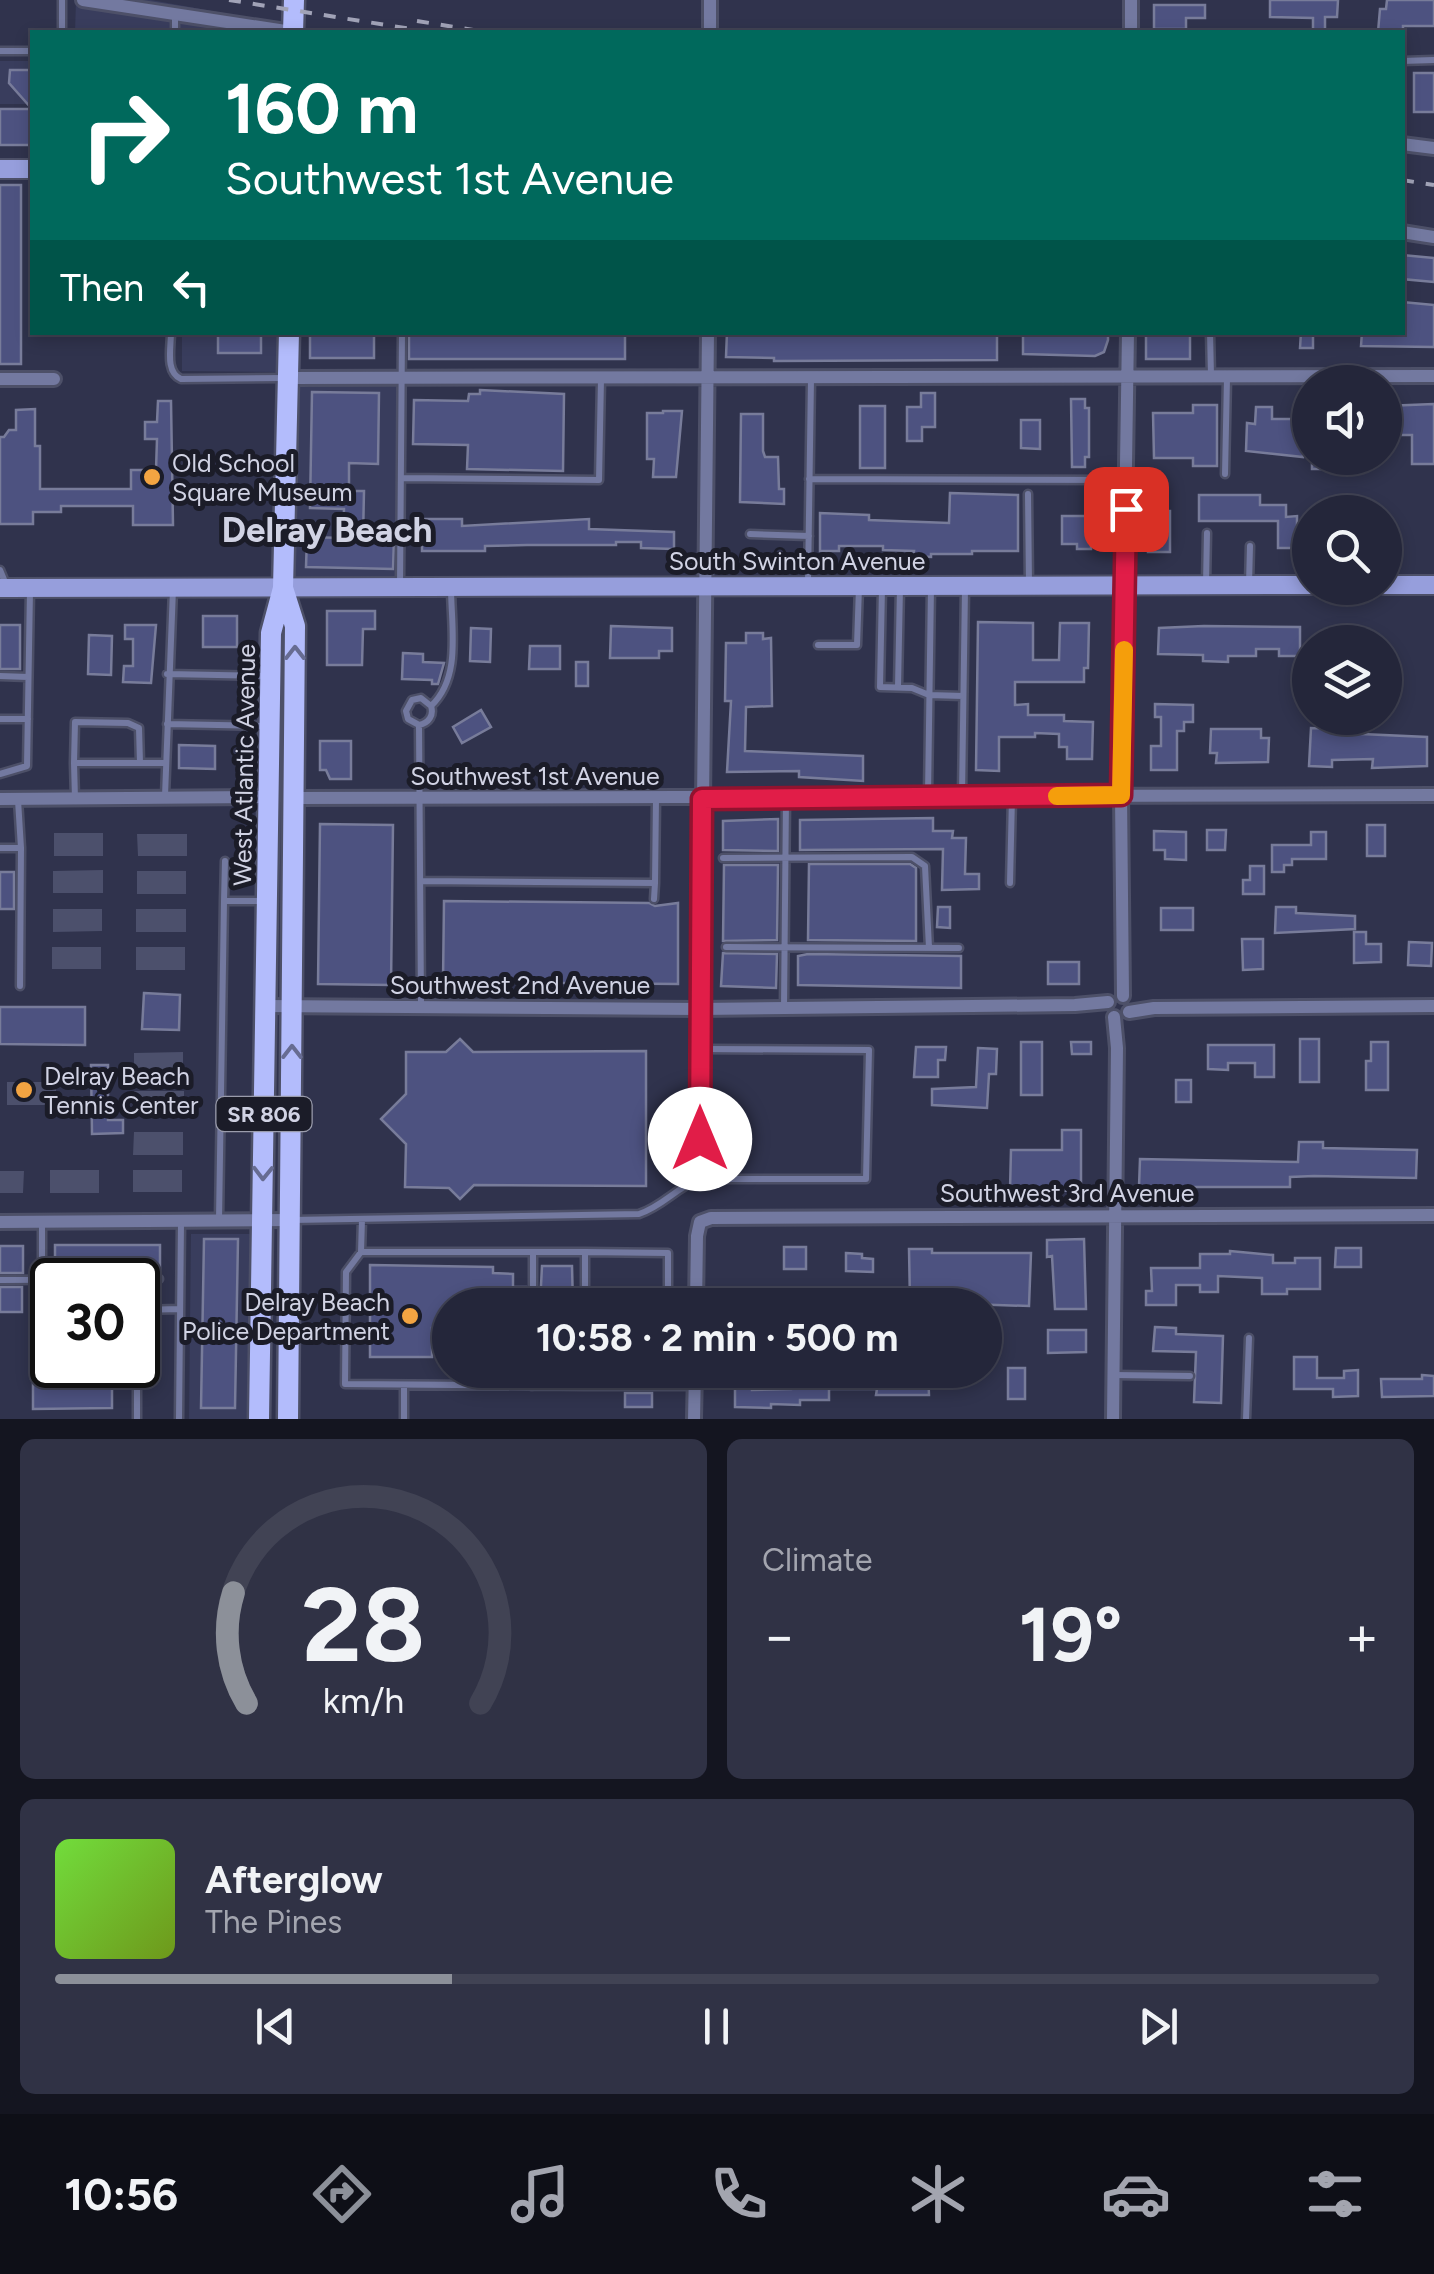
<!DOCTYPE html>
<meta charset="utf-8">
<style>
:root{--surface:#24263a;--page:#303245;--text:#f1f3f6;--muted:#a3a5af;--line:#414354;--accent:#8c9099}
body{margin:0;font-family:Figtree,sans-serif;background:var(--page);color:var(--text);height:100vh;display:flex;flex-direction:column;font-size:38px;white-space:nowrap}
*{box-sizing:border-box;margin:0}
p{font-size:32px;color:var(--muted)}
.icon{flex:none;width:55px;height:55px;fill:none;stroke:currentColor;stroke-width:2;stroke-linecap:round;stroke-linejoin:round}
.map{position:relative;height:1419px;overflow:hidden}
.sheet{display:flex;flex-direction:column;gap:20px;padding:20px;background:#141520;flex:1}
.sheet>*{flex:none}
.hud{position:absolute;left:30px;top:30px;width:1375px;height:305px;border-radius:0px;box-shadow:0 5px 15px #0003,0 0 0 2px var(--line);background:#00695c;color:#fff;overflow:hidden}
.tools{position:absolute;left:1292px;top:365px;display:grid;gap:20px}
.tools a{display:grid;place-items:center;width:110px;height:110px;border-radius:50%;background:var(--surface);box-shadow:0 5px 15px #0003,0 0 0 2px var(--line);font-size:50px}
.speed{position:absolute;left:30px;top:1258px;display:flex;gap:20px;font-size:50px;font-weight:700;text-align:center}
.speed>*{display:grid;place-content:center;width:130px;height:130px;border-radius:50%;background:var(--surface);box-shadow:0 5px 15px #0003,0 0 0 2px var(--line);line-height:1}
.speed .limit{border:5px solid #111;border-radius:15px;background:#fff;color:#111}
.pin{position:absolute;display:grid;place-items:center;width:85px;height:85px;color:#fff;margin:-42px;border-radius:20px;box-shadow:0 5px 15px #0006}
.me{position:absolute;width:110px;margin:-55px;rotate:0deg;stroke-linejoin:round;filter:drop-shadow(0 0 8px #0008)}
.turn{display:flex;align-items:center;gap:35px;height:210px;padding:0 30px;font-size:45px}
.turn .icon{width:130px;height:130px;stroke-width:2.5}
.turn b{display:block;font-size:70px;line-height:85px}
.then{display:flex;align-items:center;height:95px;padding:0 30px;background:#0003;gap:20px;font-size:38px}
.big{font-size:75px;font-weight:700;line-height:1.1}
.sheet .widget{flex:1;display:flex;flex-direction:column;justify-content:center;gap:15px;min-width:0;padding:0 35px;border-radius:15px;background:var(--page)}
.sheet .dial{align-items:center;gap:0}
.dial svg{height:260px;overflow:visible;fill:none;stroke:var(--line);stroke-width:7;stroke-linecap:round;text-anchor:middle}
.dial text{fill:var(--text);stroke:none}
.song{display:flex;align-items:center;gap:30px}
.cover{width:120px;height:120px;border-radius:15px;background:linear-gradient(135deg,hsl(100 70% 55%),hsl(80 70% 35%))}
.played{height:10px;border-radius:5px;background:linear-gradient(90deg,var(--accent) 30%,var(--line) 30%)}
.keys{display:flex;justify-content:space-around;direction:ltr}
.heat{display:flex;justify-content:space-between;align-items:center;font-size:55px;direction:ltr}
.sheet .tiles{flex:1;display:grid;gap:20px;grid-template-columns:1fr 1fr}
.widget:last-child{grid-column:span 2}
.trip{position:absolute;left:432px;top:1288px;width:570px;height:100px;border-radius:50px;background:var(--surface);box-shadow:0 5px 15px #0003,0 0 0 2px var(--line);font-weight:700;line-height:100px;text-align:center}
.tabs{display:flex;height:160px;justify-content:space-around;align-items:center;background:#0e0f17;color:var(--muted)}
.tabs .icon{width:70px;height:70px}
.tabs .on{color:var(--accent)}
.tabs b{font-size:45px;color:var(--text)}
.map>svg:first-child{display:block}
.built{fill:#393d5d}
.green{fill:#4c506c}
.building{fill:#4d5280;stroke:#787c9a;stroke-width:2.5}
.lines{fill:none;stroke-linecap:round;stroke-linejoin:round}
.lane-casing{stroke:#4d5068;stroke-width:11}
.street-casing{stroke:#4d5068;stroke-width:18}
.secondary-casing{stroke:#4d5068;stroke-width:22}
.primary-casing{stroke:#4d5068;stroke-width:25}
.lane{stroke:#7379a0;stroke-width:6}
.street{stroke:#7379a0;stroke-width:12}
.secondary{stroke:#969edc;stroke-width:18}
.primary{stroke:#b3bcfc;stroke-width:20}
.rail{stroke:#a1a3b7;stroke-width:4;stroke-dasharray:12 12;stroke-linecap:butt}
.oneway{stroke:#676c92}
.route-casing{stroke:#92132f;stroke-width:25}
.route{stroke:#e11d48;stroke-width:18}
.slow{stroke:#f59e0b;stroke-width:18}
.poi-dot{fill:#f3a442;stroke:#1b1c28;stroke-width:4}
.labels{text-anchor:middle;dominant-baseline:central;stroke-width:10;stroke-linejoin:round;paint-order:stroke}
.shield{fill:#1b1c28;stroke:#9a9cac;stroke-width:2.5}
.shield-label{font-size:22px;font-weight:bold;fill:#d1d3e4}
.poi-label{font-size:25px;fill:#d1d3e4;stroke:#1b1c28;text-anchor:start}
.street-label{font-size:25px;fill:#d1d3e4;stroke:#1b1c28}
.district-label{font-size:35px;font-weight:bold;fill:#d1d3e4;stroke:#1b1c28}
</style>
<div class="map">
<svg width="1434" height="1419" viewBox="0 0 1434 1419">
<rect width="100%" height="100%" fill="#30334d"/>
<path class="built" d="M76 0H151L328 32H75Z
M0 61H32V104H0Z
M182 333H280L279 372 182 371Z
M296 385H407L405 577H294Z
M191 1234H250L248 1419H189Z"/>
<path class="green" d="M54 833H103V856H54Z
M137 834H187V856H138Z
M103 870V893H53V871Z
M137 871H186V894H137Z
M53 909H102V931L53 932Z
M136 909H186V932H136Z
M52 947H101V969H52Z
M136 947H185V970H136Z
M183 1052V1075H134V1053Z
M7 1082H56V1105H7Z
M134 1091H184V1113L134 1114Z
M134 1132H183V1155H133Z
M50 1170H99V1193H50Z
M133 1170H182V1192H133Z
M0 1171H24L23 1193H0Z"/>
<path class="building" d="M1270 0H1338L1337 17H1325V32H1313V18L1270 17Z
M1387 0H1434V26H1403V32H1378L1380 9H1386Z
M1154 5H1205V18H1186V29H1154Z
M10 70H32V109L9 83Z
M1414 73H1434V112H1414Z
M0 109H32V145H0Z
M0 185H21V364H0Z
M1402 255 1434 258V282L1402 279Z
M1402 302 1434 305V347L1361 346 1362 332H1402Z
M218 332H261V353H218Z
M310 332H374V358H310Z
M409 332H625V359H409Z
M727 332H997V360L774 361V358L726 357Z
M1023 332H1108V340L1104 352 1095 356 1023 354Z
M1146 332H1190V359H1146Z
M1301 332H1313V348H1300Z
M480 390 564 394 563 471 467 469 468 445 413 444 414 400 468 401 469 394H480Z
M312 392 379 393 378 464 349 463V491H364L363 538 394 539 393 569 306 567 307 537 343 538 344 509 310 508Z
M921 393H935V427H922V441H907V407H921Z
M1071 399H1085V408H1089V457H1085V467H1072Z
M158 401H171L173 525H133V506H61V512H33V524H0V437H4L9 430H16V410L35 409V446H40V489H131V470H156L157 439H145V422H157Z
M1434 404V464H1412V435H1392V429H1385V406Z
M1193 405H1217V466H1193V458H1154L1153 413H1193Z
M860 406H885V468H860Z
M1256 407H1272V419H1304L1303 457 1246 451 1247 423 1255 424Z
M663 411H682L676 477H653L654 459H647V413H663Z
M741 414H763V451L765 457H778L779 489H784V504L740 502Z
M1021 420H1040V449L1021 448Z
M1312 458H1333V469H1312Z
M950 493 1018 495V551H972V554H931V557L913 556 914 551 883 550V546H839V551H820V513L869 515V520L949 523Z
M1199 495H1260V505H1286V517L1297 516V548H1278V521H1199Z
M1156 511H1170V552H1148V519L1156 518Z
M1062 516H1091V549H1077V544H1062Z
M422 519H462V526L589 519V529L674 532V549L641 548V542H616V545H527L485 546V551H422Z
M327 611H375V629H363L362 665H327Z
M203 616H237V647H203Z
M978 622 1033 623V660H1059L1060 623H1089L1088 668H1084V682H1015V705L1028 704V715H1064V721L1093 722 1092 759H1067V747H1059V734L1035 733V737H999V771L976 770Z
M0 625H20V669H0Z
M125 625H156L151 683 123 682 124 666H133V639H125Z
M611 626 672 628V651H659V658H610Z
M1204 626 1300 627V656H1279V649H1256V656H1228V662L1203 661V655L1158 654 1159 628Z
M471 628 491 629 490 662 470 661Z
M746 633H763V639L771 638 772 706 746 707 745 751 863 756V781L799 777V771L727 772 731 701H725L726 643H746Z
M89 635 112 636 111 675 88 674Z
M530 646H560V669H529Z
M403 653 423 654V662L444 663 438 684H432V680L402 679Z
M576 662H588V686H576Z
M1385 663H1398L1397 688 1385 687Z
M1155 704 1193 705V722H1184V731H1177V770H1151V746H1161V717H1155Z
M481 710 491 727 462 743 453 727Z
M1339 724H1362V734L1427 737V766L1372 768 1373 759 1332 760V767L1309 766 1311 728 1339 729Z
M1211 729H1261V738H1269L1268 762 1216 763 1217 753H1210Z
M320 741H351V779H330L326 770H320Z
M179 745 215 746V769L179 768Z
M933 818V831H953L952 838H966L965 874H979V889L942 890 943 849 800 850V820Z
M778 819V851L723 850V821Z
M320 824 393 825 391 985 318 984Z
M1367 825H1385V856H1367Z
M1207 830H1226L1225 850H1207Z
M1154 831 1186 832V860L1165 859V850H1154Z
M1311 832H1326V859H1292V865H1284V872H1272V845H1311Z
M809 864H910L916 868V941L808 940Z
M724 865H778L777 940 723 941Z
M1250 866H1264V894H1243V880H1250Z
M0 872H14V909H0Z
M444 901 649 903 655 906 678 903V984L443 982Z
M938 907H950V928L937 927Z
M1276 907H1296V913L1355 916V929L1275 933Z
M1161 908H1193V930H1161Z
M1354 932H1366V944H1381V962L1354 963Z
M1242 939H1263V969L1243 970Z
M1409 942 1432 943 1431 966 1408 965Z
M723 953 777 954 776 988 721 986Z
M808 954 961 956V988L798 985V956Z
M1048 962H1079V984H1048Z
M144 993 180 995 179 1030 142 1029Z
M0 1007H85V1045L0 1044Z
M460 1039 473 1052 646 1051V1186L474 1185 460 1199 449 1188 405 1187 406 1144 381 1119 406 1094V1052H446Z
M1300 1039H1319V1082H1300Z
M1021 1042H1042V1095H1021Z
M1071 1042H1091V1054H1072Z
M1371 1042H1388V1090H1366V1061H1371Z
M1208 1045H1274V1077H1255V1063H1228V1070L1208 1069Z
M916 1047H946L945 1060H938V1077H914Z
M978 1048 997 1049 996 1074H989L987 1108 932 1105V1089L976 1087Z
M91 1065H108V1120H123V1133L92 1134Z
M1176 1080H1191V1102H1176Z
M1062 1130H1081V1191L1010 1190 1011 1150H1062Z
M1299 1142H1323V1148L1417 1150 1416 1178 1314 1176 1290 1177V1187H1139L1140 1159 1298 1162Z
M204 1239H238L235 1408H201Z
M1084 1239 1086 1309H1055L1052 1256 1047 1257V1240Z
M55 1245H160V1271H55Z
M0 1246H23V1273H0Z
M784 1247H806V1269H784Z
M1336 1248H1361V1267H1335Z
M909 1249H932V1253H1031L1029 1306 910 1302Z
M1230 1251 1273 1255V1263H1295V1258H1320V1289H1287V1294H1262V1278L1218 1276V1292H1200V1285H1176V1305H1146V1291H1152L1151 1268H1200V1254H1230Z
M846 1253 862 1254V1258L873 1259V1272L846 1271Z
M370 1265 493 1267V1273L513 1274V1287H526V1305H450V1327L432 1328V1357H370Z
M542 1266H572L573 1305H540Z
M0 1287H22V1312H0Z
M1155 1327 1176 1328V1334L1223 1336 1221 1403 1194 1402 1196 1352 1153 1351Z
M1048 1330H1086V1352L1048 1353Z
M1294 1357H1317V1378H1344V1371L1358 1370V1396L1333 1397V1389H1294Z
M48 1365H111V1370L48 1371Z
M1008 1368H1025V1399H1008Z
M725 1370H752V1390L791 1389V1371L869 1370 907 1374V1370H928L929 1395H876L877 1389H829V1400H800V1405L771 1404V1408L735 1407V1384L724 1383Z
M1422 1375 1434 1376V1396L1382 1397 1381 1379H1422Z
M112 1382V1408L33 1409V1384Z
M625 1393H652V1407H625Z"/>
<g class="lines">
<g class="lane-casing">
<path id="lane" d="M62 32V0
M175 32V16
M0 51H32
M1402 61 1434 60
M171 332C171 348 165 372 181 379L283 378
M1210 332 1211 376
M1225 474 1227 378
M402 478 599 480 601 379
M809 479 1126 480
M1028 494 1029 585
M750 534 809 536
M0 570 7 587
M808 582 811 379
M1206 584 1207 533
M1249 584 1250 546
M400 586 402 332
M882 587 880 687 912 688 929 695 963 696
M818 645H857L859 587
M167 674 266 676
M0 676 28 677
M898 687 900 587
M431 706 421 698 412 700 406 711 408 719 419 725C429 723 434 715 431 706 462 677 451 627 451 587
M0 719H28
M167 724 264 726
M419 725 421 1006
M74 763 75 722 128 723 139 728 140 763
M0 774 27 766 30 590
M928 795 931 587
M962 795 965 588
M165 796 173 589
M75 799 74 763H165
M0 848H21L18 800
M723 858 912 857 925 866 929 948
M225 861 224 901H265
M421 881 655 883 656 799
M1010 883 1012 797
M654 899 655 883
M726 947 959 948
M20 986 21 848
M784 1007 786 798
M362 1219 361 1252 346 1272 345 1384 585 1386V1370
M219 1220 224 901
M292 1220 639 1214C663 1206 676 1188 699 1179H866L869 1050 701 1049
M361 1252H585V1305
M585 1252 668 1253V1305
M0 1280 159 1279
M42 1280V1223
M533 1305V1252
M138 1310 180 1309
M137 1365V1419
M1114 1375 1190 1376
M35 1378 108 1376
M532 1386V1370
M585 1386H667V1370
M667 1386H694
M179 1419 181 1223
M404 1419V1385
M1246 1419 1249 1338"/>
</g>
<g class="street-casing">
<path id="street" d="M83 0 292 32
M710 32V0
M1131 32V0
M1402 144 1434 148
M1402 232 1434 237
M289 378 1434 376
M0 379H54
M295 798 1434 795
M0 799 268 797
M1123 996 1121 795 1128 332
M265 1006 700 1009 1075 1005 1108 1002
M1129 1012 1154 1008 1434 1006
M699 1179 708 332
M0 1222 291 1220
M696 1305 697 1236 700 1222 711 1218 1434 1215
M694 1419 695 1370
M1113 1419 1117 1048 1114 1017"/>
</g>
<g class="secondary-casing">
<path id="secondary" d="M0 169H32
M1385 585H1434
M0 588 1310 585"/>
</g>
<g class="primary-casing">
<path id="primary" d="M293 32 294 0
M259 1419 271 633 283 588
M288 1419 295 626 283 588 289 332"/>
</g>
<use href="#lane" class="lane"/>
<use href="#street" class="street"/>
<use href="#secondary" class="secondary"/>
<use href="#primary" class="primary"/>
<path class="rail" d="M229 0 430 32
M417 21 486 32
M1402 180 1434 185"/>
</g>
<defs><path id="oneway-chevron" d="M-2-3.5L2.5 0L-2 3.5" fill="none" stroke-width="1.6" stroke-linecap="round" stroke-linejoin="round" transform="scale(2.5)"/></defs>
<g class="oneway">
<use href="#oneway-chevron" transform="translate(295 653) rotate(-90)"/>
<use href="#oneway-chevron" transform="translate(292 1052) rotate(-90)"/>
<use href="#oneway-chevron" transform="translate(263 1173) rotate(91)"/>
</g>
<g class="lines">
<g class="route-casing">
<path id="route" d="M700 1139 702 799 1121 795 1126 509"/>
</g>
<use href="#route" class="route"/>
<path class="slow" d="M1057 796 1121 795 1124 650"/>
</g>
<g class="poi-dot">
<circle cx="152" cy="477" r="10"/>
<circle cx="24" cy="1090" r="10"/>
<circle cx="410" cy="1316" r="10"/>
</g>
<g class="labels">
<rect class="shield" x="216.5" y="1097" width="95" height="34" rx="8"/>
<g class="shield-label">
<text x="264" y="1114">SR 806</text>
</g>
<g class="poi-label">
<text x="172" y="463">Old School<tspan x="172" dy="29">Square Museum</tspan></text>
<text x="44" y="1076">Delray Beach<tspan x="44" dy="29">Tennis Center</tspan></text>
<text x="390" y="1302" text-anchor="end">Delray Beach<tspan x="390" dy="29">Police Department</tspan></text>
</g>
<g class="street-label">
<text x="797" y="561">South Swinton Avenue</text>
<text transform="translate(244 765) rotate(-89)">West Atlantic Avenue</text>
<text x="535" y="776">Southwest 1st Avenue</text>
<text x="520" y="985">Southwest 2nd Avenue</text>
<text x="1067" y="1193">Southwest 3rd Avenue</text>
</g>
<g class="district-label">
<text x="327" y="530">Delray Beach</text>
</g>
</g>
</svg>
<div class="tools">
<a><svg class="icon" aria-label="sound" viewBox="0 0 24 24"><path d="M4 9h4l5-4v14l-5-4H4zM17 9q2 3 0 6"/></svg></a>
<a><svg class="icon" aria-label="search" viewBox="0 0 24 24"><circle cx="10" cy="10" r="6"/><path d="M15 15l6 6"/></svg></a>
<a><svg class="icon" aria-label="layers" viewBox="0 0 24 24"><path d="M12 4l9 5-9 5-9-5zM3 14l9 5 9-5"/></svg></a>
</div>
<div class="speed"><div class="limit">30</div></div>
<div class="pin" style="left:1126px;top:509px;background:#d93025"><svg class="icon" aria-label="arrive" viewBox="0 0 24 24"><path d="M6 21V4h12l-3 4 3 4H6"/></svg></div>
<svg class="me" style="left:700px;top:1139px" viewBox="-20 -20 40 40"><circle r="19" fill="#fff"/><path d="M0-13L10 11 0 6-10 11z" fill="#e11d48"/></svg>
<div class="trip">10:58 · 2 min · 500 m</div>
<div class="hud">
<div class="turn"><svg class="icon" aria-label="right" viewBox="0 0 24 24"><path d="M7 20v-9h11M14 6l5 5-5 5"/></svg><div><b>160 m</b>Southwest 1st Avenue</div></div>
<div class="then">Then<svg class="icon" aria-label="left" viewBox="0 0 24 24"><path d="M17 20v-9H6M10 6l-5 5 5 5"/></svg></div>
</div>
</div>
<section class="sheet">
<div class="tiles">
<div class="widget dial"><svg viewBox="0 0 100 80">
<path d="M14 69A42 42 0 1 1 86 69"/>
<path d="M14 69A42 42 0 0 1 10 35" stroke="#8c9099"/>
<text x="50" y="56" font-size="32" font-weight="700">28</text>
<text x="50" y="72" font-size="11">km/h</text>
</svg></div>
<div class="widget"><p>Climate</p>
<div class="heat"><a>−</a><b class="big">19°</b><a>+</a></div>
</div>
<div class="widget">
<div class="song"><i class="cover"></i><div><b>Afterglow</b><p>The Pines</p></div></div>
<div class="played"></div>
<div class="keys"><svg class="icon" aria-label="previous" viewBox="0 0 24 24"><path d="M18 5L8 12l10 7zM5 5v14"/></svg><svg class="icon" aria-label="pause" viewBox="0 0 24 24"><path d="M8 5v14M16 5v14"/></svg><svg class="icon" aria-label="next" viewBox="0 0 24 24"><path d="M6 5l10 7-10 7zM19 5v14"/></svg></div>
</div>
</div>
</section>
<nav class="tabs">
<b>10:56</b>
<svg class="icon on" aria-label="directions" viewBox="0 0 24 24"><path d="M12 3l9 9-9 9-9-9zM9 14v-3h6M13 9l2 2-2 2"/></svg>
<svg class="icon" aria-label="music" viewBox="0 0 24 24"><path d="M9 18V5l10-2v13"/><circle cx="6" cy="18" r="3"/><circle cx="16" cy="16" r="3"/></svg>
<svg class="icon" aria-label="phone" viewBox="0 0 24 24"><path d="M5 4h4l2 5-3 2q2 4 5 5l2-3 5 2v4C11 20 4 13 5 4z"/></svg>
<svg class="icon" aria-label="climate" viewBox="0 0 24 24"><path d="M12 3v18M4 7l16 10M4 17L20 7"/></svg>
<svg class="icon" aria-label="car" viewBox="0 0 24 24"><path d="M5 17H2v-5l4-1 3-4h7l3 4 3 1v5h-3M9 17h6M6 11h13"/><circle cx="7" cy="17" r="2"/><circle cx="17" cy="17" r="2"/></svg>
<svg class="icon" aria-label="filters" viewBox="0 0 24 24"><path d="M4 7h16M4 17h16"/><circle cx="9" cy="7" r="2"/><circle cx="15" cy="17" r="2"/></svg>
</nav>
